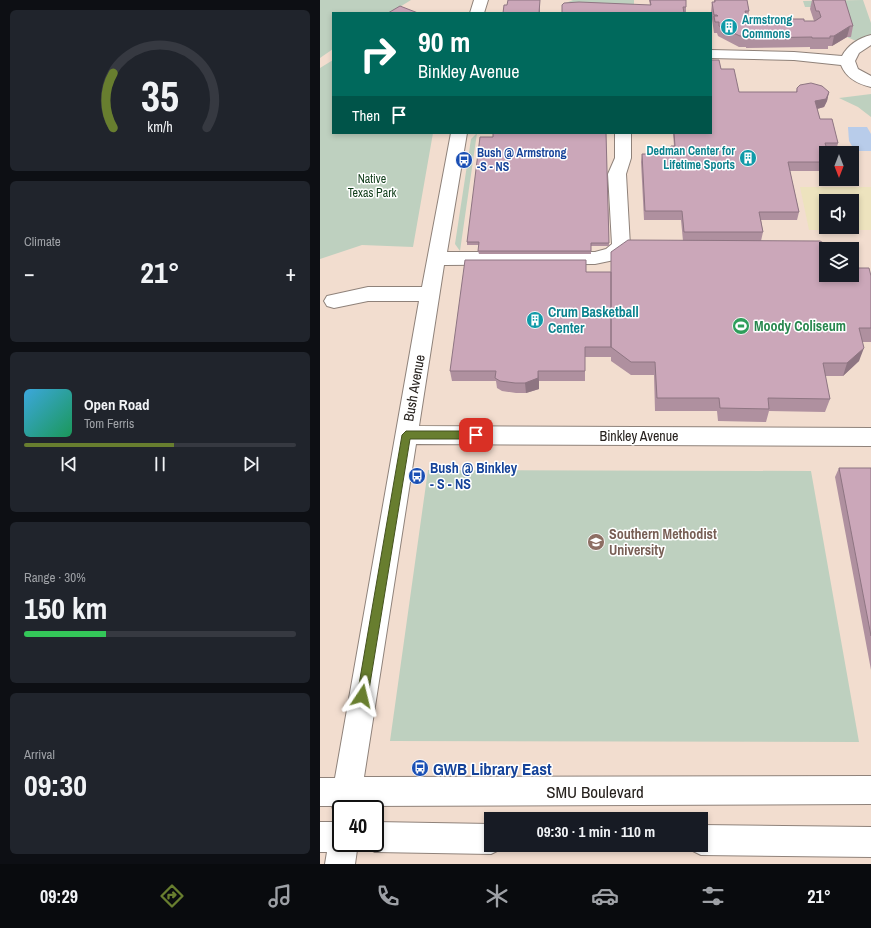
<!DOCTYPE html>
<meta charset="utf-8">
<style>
:root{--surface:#171b24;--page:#20242c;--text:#f1f3f6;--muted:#9ea1a6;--line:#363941;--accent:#687e2f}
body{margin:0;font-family:"Archivo Narrow",sans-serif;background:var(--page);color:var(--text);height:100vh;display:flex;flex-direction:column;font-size:15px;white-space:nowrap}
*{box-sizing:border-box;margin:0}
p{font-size:13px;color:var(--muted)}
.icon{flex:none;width:22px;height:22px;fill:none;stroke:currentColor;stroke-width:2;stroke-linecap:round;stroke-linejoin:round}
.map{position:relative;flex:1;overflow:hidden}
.side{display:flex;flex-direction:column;gap:10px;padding:10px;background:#0d0f14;width:320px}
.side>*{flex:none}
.hud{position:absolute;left:12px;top:12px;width:380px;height:122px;border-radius:0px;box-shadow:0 2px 6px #0003;background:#00695c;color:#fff;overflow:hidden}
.needle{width:26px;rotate:180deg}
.tools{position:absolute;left:499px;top:146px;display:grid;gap:8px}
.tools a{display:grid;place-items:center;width:40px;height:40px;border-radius:0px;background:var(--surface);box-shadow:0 2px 6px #0003;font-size:20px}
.speed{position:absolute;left:12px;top:800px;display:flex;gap:8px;font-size:20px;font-weight:700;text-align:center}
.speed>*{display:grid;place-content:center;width:52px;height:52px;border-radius:50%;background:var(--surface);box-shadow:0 2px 6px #0003;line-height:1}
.speed .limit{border:2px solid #111;border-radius:6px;background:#fff;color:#111}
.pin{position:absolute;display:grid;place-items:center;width:34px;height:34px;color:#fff;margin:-17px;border-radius:8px;box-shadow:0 2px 6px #0006}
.me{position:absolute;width:44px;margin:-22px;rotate:10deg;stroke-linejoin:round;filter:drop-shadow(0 0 3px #0008)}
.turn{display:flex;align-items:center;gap:14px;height:84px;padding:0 20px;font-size:18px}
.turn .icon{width:52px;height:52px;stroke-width:2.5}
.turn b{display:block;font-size:28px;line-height:34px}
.then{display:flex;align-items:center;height:38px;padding:0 20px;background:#0003;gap:8px;font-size:15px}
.big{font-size:30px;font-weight:700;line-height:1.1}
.side .widget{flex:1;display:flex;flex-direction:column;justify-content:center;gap:6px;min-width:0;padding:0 14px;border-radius:6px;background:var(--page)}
.side .dial{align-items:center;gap:0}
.dial svg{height:104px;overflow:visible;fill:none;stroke:var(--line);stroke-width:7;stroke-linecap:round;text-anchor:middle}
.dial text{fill:var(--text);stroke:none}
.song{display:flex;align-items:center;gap:12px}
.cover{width:48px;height:48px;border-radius:6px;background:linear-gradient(135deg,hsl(200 70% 55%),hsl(150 70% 35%))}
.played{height:4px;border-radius:2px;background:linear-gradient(90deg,var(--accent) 55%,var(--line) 55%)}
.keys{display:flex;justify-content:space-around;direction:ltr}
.heat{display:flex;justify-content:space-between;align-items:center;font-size:22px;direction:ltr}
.charge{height:6px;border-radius:3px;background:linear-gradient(90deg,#34c759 30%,var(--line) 0)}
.trip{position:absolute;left:164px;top:812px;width:224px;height:40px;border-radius:0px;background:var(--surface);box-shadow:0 2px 6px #0003;font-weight:700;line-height:40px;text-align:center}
.tab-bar{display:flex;height:64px;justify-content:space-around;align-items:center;background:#090b0e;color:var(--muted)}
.tab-bar .icon{width:28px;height:28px}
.tab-bar .selected{color:var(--accent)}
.tab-bar b{font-size:18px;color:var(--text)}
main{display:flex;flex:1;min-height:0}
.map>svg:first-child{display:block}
.built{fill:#f2ddcf;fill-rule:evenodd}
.green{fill:#bed0bf}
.sand{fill:#ede3be;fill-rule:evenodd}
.water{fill:#b8ccea}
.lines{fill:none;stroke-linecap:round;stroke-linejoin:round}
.minor-casing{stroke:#8f827a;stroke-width:2}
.minor{fill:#fff;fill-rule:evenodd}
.wall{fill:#af909f}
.shaded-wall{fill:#8e7582}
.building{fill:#cba7b9;stroke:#8e7582}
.route{fill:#687e2f;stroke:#44521f}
.labels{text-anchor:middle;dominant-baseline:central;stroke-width:3;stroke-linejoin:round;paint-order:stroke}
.far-culture-label{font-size:12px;font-weight:bold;fill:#0d838f;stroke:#fff;text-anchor:start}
.far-transit-label{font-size:12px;font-weight:bold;fill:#164399;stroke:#fff;text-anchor:start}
.far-park-label{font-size:12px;fill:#123e1b;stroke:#fff}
.culture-label{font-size:14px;font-weight:bold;fill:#0d838f;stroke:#fff;text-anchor:start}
.leisure-label{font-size:14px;font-weight:bold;fill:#27864d;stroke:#fff;text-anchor:start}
.street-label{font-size:14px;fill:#26211d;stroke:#fff}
.transit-label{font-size:14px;font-weight:bold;fill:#164399;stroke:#fff;text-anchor:start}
.education-label{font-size:14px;font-weight:bold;fill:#785e54;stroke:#fff;text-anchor:start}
.near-transit-label{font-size:17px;font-weight:bold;fill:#164399;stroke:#fff;text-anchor:start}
.near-street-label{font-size:17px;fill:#26211d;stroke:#fff}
</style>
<main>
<section class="side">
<div class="widget dial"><svg viewBox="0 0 100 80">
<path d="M14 69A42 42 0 1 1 86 69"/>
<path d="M14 69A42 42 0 0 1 14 27" stroke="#687e2f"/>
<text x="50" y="56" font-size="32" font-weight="700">35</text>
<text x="50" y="72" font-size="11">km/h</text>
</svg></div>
<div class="widget"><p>Climate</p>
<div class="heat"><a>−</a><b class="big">21°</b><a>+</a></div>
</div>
<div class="widget">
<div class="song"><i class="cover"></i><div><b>Open Road</b><p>Tom Ferris</p></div></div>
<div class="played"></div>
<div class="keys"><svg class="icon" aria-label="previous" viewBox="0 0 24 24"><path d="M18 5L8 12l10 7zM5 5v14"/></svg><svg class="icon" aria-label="pause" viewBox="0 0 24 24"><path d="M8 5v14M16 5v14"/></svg><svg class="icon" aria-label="next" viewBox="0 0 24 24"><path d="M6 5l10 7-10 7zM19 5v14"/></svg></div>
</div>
<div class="widget"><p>Range · 30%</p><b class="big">150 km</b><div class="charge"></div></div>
<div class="widget"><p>Arrival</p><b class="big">09:30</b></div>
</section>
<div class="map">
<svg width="551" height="864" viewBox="0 0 551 864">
<rect width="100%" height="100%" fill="#f8eae0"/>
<path class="built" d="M0 0H551V864H0ZM13 13H391V133H13ZM506 153H532V179H506ZM506 201H532V227H506ZM506 249H532V275H506ZM21 809H55V843H21ZM171 819H381V845H171Z"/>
<path class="green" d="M0 0H91L70 13H13V49L0 58Z
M253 0H314V6L241 5Z
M543 0 551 23V34L536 41 527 37H530L493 7H485L483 1Z
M13 60V133H113L93 247 42 245 0 259V68Z
M551 94V117L538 107 519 98Z
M157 133 140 251 135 244 151 139Z
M108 470 491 471 539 742 70 741Z"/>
<path class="sand" d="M480 187H551V230H489ZM506 201H532V227H506Z"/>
<path class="water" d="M528 127H547L551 134V151H535L529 141Z"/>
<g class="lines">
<g class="minor-casing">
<path id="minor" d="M154 0H168L164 13H150Z
M551 35V45L539 53 535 61 538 69 551 76V87C538 84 526 78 521 65L474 60 391 58V50L474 52 522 56C528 45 539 38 551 35Z
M131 133H147L127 252H275L286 249 292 244 288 174 295 158V133H311V158L306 174 310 246 299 259 275 264 124 265 99 426 551 428V446L96 444 44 777 551 776V804L41 806V809H21V821L16 819 12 806H0V778H15L99 301H48L14 308 7 306 4 301 7 296 48 287H102Z
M0 822H21V843H38L35 864H5L7 852H0Z
M55 822 171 824V845H183L181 849 171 854 55 852 45 847 43 843H55Z
M381 825 551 827V857L381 855 371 850 368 845H381Z"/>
</g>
<use href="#minor" class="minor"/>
</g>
<path class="wall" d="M329 0H366V13H242L330 5Z
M394 0H427L429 11 428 17 435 21H445L446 19 484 21H494L490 9 492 0H525L533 26 531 37H527L512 46H508V49H490V47L426 48V47H419L398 36 397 33H394L391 12 392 2H394Z
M401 69 419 92H476L477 88 509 92 507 101 504 107 497 109 500 119 518 143 516 151H508L506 153V171H470L479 212 477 220H441L443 232 441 241 506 275 551 276V342H542L539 361 523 376H505L510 399 505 412 449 411 446 422 398 421 397 411H335L334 375H311L291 361V355V357H265V381H219V389L206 393H196L182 391 177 388 176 381H132L130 371 266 272H291V252L363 241 361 220H324L321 162 322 154H350L351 146H354L353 133H391Z
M286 133 289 246H271V254H159L158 251 159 245H147V242L173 137Z
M519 468H551V670L515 477Z"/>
<path class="shaded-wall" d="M220 0V13H219Z
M530 26 527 37 512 46 514 36Z
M509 92 507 101 504 107 493 110 495 101Z
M544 348 539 361 523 376 527 363Z
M218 371 219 381V389L206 393 205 383Z"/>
<path class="building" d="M188 0H220L219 13H183L184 5H187Z
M330 0H366V7H363L364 13H242V5L244 3 259 2 331 5Z
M395 0H427L429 11H425L427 16 435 21H446V19H484V21H495L501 17 499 11H496L493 0H525L533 26H530L514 36H510V38H492V37L428 38V36H420L399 26V22H395L394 16H398L397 15H394L392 2H395Z
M80 6 98 13H68Z
M391 60H399L401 69H414L419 92H477V88L480 85 491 83 502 86 509 92 506 99 495 101 500 119H512L518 143H505L508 153H506V162H468L479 212H439L443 232H364L362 211H325L322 154H352L351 146H355L354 133H391Z
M173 133H286L289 243H271V251H158L159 242H147L160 137H173Z
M308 240 500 241 514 249H506V275H532V268H549L551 276V328H539L544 348 527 363H503L510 399 448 398 449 409 400 408 399 398H337L335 362H311L291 347V252Z
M145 260H266V272H291V347H265V371H218V378L205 383H195L180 381 175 378 176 371H130Z
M519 468H551V636Z"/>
<path class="route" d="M86 431H156L160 435 156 439H90L48 696 46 700 42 701 38 700 37 696 82 435Z"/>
<defs>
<g id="building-disc" transform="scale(0.9)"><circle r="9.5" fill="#0f9aa8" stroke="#fff"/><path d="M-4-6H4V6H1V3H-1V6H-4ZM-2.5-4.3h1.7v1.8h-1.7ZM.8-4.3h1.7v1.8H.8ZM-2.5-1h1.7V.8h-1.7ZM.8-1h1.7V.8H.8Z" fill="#fff"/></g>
<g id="bus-disc" transform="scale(0.9)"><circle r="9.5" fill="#1a4fb4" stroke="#fff"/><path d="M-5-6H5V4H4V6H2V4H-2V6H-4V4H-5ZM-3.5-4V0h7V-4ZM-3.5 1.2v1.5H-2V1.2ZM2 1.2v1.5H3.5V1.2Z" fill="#fff"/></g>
<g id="stadium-disc" transform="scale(0.9)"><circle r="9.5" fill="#2e9e5b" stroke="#fff"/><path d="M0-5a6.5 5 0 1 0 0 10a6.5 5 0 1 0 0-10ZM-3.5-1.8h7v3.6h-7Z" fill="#fff"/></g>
<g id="university-disc" transform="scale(0.9)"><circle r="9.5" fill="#8d6e63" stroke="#fff"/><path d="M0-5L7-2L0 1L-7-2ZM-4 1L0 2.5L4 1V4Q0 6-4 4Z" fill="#fff"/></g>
</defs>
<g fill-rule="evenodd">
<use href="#building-disc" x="409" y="27"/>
<use href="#building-disc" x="428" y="158"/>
<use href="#bus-disc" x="144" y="160"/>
<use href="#building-disc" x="215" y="320"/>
<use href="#stadium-disc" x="421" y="326"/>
<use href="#bus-disc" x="97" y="476"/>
<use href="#university-disc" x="276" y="542"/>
<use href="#bus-disc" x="100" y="768"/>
</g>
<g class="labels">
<g class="far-culture-label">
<text x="422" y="20">Armstrong<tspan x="422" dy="14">Commons</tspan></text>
<text x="415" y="151" text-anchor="end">Dedman Center for<tspan x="415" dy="14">Lifetime Sports</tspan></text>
</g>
<g class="far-transit-label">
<text x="157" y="153">Bush @ Armstrong<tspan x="157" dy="14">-S - NS</tspan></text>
</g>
<g class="far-park-label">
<text x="52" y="179">Native<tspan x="52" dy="14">Texas Park</tspan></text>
</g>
<g class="culture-label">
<text x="228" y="312">Crum Basketball<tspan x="228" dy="16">Center</tspan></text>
</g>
<g class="leisure-label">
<text x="434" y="326">Moody Coliseum</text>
</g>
<g class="street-label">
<text transform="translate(94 388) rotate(-80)">Bush Avenue</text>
<text x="319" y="436">Binkley Avenue</text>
</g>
<g class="transit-label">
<text x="110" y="468">Bush @ Binkley<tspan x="110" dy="16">- S - NS</tspan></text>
</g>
<g class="education-label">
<text x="289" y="534">Southern Methodist<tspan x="289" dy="16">University</tspan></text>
</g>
<g class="near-transit-label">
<text x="113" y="768">GWB Library East</text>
</g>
<g class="near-street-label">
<text x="275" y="791">SMU Boulevard</text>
</g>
</g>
</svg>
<div class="tools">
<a><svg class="needle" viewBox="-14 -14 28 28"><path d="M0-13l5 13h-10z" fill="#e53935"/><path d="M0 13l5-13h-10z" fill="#9ea1a6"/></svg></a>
<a><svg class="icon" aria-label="sound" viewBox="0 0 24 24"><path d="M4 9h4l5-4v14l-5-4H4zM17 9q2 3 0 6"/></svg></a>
<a><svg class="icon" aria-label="layers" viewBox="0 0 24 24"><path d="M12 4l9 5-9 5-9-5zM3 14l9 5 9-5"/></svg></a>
</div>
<div class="speed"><div class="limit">40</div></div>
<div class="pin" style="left:156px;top:435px;background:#d93025"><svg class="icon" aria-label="arrive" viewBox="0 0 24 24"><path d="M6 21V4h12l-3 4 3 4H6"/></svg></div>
<svg class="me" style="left:42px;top:696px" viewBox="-20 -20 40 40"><path d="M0-17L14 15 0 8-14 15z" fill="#687e2f" stroke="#fff" stroke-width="4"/></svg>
<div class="trip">09:30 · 1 min · 110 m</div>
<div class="hud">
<div class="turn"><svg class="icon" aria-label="right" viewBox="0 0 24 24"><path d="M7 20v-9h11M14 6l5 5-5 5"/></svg><div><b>90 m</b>Binkley Avenue</div></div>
<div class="then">Then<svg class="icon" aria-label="arrive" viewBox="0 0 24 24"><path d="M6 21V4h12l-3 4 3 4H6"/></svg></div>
</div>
</div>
</main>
<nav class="tab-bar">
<b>09:29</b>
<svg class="icon selected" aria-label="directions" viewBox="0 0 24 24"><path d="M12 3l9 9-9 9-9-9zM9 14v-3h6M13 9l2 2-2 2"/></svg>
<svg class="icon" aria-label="music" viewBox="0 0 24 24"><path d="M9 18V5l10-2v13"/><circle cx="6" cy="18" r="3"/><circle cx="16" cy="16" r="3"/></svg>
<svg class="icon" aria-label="phone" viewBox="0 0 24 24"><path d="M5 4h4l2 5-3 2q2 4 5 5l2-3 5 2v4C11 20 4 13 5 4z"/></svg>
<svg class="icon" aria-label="climate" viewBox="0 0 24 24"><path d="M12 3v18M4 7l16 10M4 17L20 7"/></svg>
<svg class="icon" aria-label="car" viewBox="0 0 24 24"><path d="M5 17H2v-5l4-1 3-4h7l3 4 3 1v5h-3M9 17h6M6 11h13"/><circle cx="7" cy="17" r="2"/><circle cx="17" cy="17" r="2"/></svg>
<svg class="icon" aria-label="filters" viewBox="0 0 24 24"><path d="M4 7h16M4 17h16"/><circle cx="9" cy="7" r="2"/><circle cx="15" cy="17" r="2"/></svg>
<b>21°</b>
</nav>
